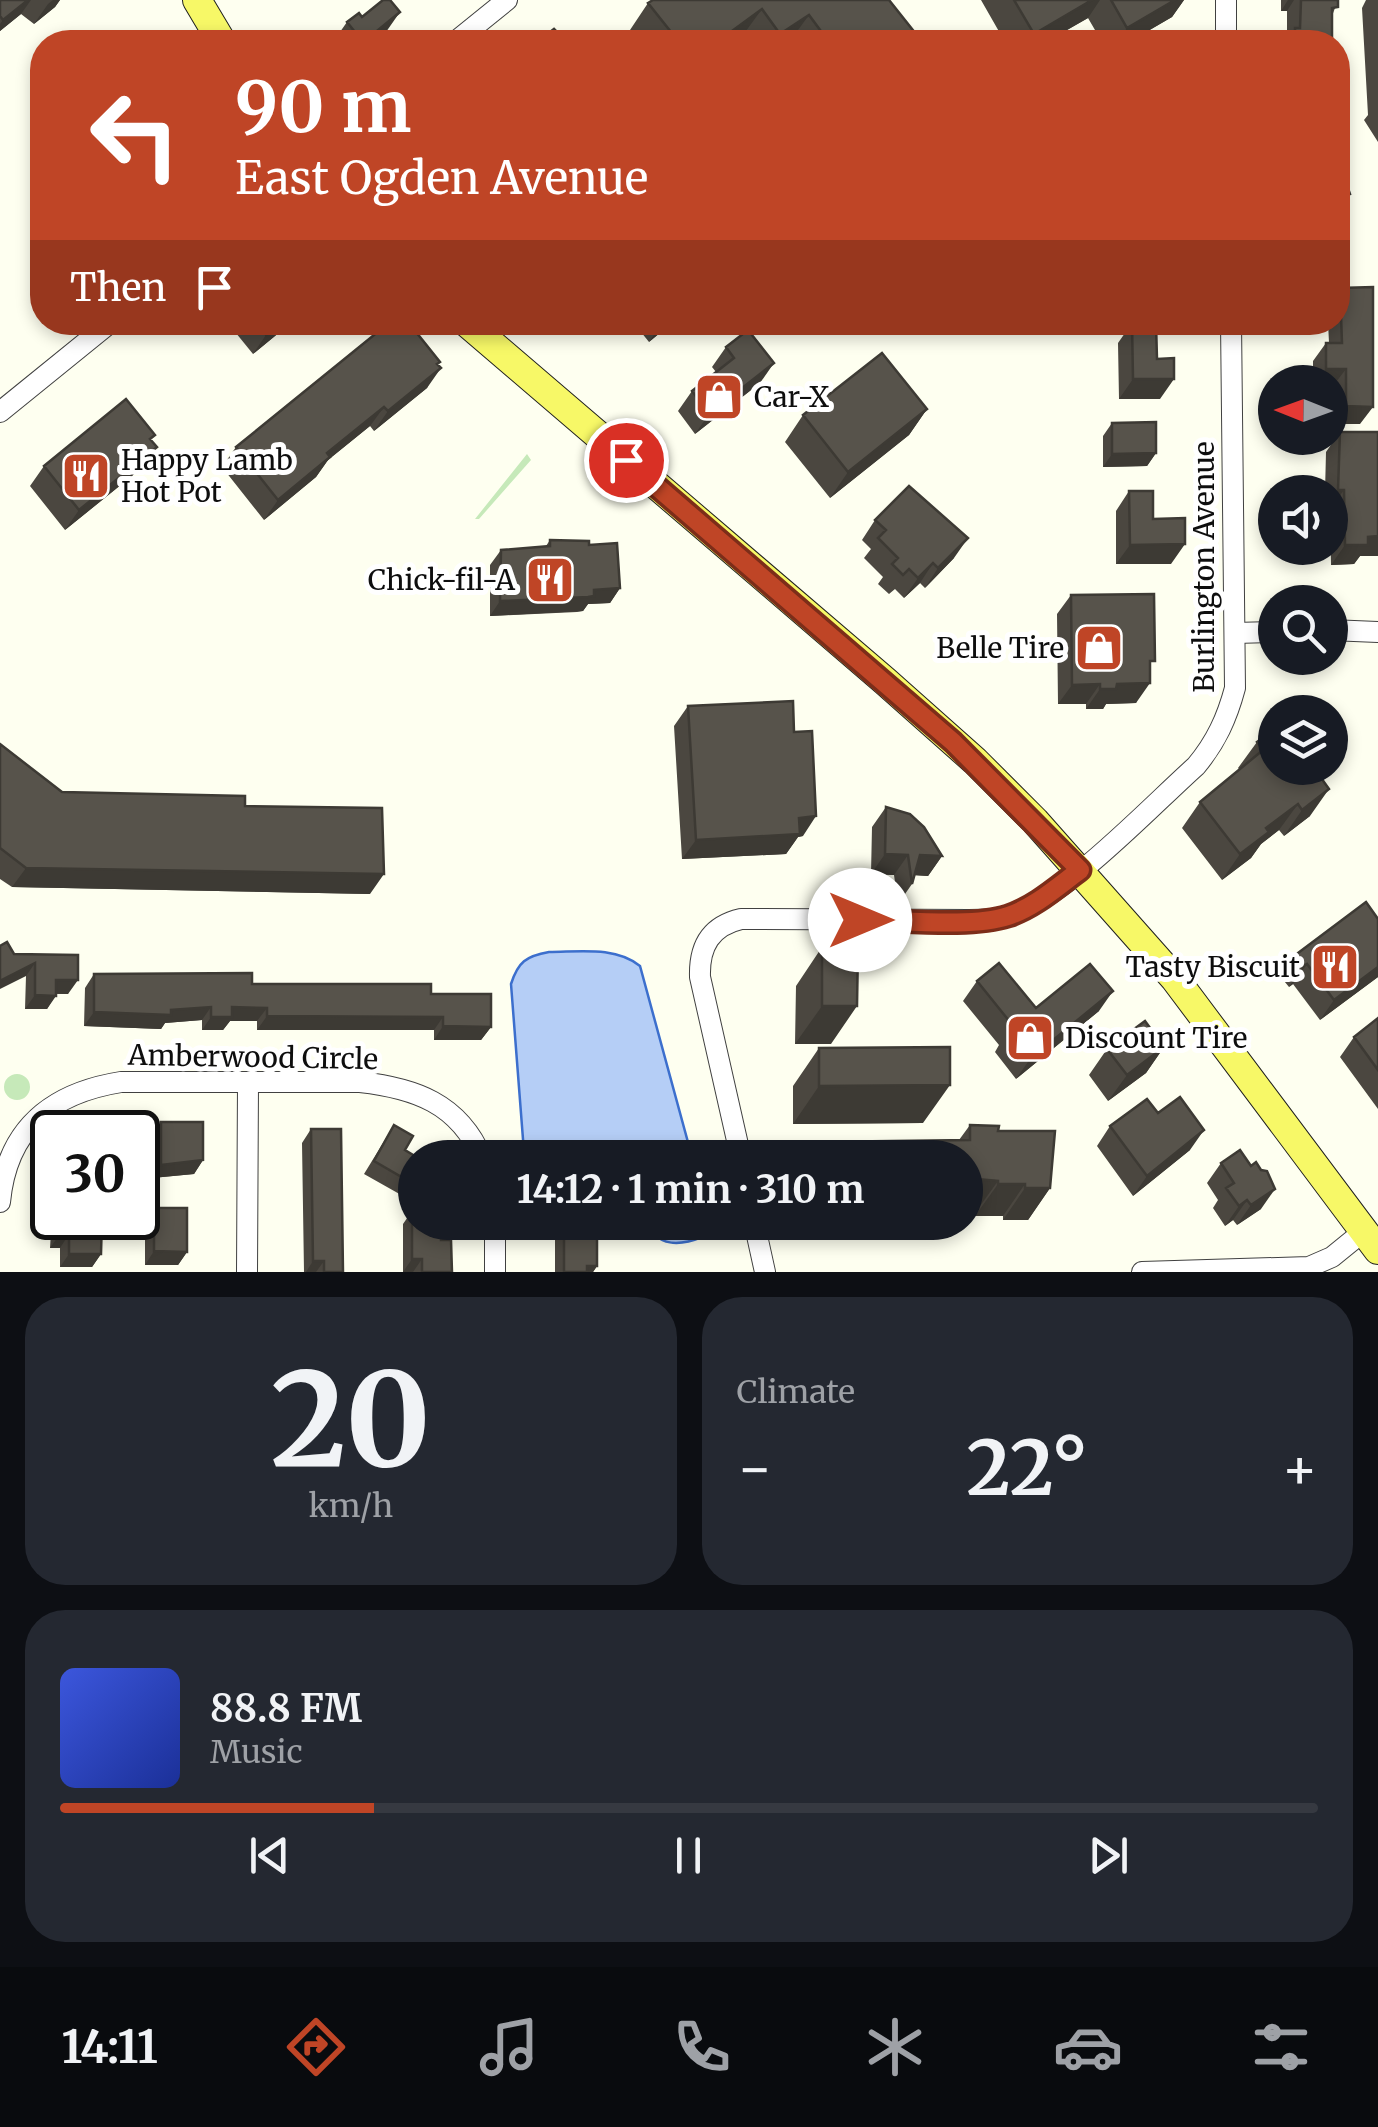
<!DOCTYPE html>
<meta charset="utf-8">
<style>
:root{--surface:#171b24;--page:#242831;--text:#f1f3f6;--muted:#9ea1a6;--line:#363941;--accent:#bf4526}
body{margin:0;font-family:Merriweather,serif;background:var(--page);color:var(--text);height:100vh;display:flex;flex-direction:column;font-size:38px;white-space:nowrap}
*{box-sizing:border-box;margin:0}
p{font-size:32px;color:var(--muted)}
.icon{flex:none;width:55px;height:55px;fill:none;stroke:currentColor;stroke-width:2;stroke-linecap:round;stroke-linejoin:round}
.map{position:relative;height:1272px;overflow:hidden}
.details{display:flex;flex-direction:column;gap:25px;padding:25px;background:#0d0f14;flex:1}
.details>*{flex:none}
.top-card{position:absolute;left:30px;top:30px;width:1320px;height:305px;border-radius:40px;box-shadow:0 5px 15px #0003;background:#bf4526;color:#fff;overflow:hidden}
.needle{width:65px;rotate:271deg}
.fabs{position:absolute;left:1258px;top:365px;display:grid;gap:20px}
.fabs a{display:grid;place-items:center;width:90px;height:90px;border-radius:50%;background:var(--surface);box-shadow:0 5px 15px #0003;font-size:50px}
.speed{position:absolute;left:30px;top:1110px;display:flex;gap:20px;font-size:50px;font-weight:700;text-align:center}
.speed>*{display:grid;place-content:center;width:130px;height:130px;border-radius:50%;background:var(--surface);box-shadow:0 5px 15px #0003;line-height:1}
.speed .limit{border:5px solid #111;border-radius:15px;background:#fff;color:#111}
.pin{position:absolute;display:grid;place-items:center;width:85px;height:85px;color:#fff;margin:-42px;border:5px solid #fff;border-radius:50%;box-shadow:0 2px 10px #0007}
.me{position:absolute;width:110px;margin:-55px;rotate:90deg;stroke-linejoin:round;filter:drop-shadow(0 0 8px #0008)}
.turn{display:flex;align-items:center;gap:35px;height:210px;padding:0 40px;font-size:45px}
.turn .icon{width:130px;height:130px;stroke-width:2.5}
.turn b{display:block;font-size:70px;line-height:85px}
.then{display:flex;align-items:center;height:95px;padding:0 40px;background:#0003;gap:20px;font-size:38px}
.big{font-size:75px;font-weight:700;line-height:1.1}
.details .tile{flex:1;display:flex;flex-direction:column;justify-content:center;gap:15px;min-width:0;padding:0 35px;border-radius:40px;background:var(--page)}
.details .dial{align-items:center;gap:0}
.dial b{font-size:130px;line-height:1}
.song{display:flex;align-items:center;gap:30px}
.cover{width:120px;height:120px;border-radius:15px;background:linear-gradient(135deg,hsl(230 70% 55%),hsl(230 70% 35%))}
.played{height:10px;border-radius:5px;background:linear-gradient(90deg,var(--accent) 25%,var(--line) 25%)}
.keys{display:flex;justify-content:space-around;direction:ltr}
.heat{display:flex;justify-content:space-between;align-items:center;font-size:55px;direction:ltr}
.details .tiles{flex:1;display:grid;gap:25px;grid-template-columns:1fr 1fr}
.tile:last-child{grid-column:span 2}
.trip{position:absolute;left:398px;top:1140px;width:585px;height:100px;border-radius:50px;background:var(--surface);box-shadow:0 5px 15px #0003;font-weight:700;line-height:100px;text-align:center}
.tabs{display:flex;height:160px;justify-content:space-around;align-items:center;background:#090b0e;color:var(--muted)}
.tabs .icon{width:70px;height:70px}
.tabs .selected{color:var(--accent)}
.tabs b{font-size:45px;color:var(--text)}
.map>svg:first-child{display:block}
.grass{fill:#c6e9b9}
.water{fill:#b5cef6;stroke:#3c6fcd;stroke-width:2.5}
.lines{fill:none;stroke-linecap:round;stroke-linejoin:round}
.minor-casing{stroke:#414141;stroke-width:22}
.major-casing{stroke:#1f1f1f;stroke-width:30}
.minor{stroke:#fff;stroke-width:20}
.major{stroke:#f7f867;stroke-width:28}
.wall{fill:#4b4740}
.shaded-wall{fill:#3d3a34}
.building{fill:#57534b;stroke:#3d3a34;stroke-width:2.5}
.route-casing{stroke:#7c2d19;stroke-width:25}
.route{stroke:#bf4526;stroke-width:18}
.labels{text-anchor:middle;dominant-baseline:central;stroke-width:10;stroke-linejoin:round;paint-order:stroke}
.poi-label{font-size:28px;fill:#0e0e0e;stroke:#fff;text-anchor:start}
.street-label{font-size:28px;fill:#0e0e0e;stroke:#fff}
</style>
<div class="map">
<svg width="1378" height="1272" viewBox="0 0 1378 1272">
<rect width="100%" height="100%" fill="#fefff0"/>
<path class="grass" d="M527 454 531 460 479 519H475Z
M4 1087a13 13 0 1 1 26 0a13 13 0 1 1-26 0Z"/>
<path class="water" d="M549 952C579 952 615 946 640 966L692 1157 528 1158 524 1152 511 984C518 962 526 956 549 952Z
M647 1223V1222L707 1223 702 1237C680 1246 657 1247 647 1223Z"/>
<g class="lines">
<g class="minor-casing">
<path id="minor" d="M1226 0V42
M455 42 507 0
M0 412 111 322
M1330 630 1378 632
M1235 633 1275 632
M741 1158 700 977C699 946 711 926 741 919L969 920C982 920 995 920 1008 916 1066 897 1149 808 1196 766 1216 742 1227 718 1235 688L1231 322
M0 1202C7 1128 52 1093 121 1082H360C414 1088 459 1103 482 1158
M754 1222 765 1272
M247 1272 248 1083
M495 1272V1222
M1142 1272 1309 1267 1332 1257 1364 1231"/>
</g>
<g class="major-casing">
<path id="major" d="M197 0 222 42
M466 322 885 681 975 761 1035 821 1175 979 1378 1250"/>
</g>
<use href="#minor" class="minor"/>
<use href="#major" class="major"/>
</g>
<path class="wall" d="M0 0H60L55 7 34 24 21 14 0 31Z
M889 0 910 42H791L790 41 788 42H749L743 35 733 42H640L630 30 648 3Z
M981 0H1184L1172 17 1129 42H1102L1088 18 1046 42H1005Z
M1281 0H1338L1332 16V42H1285L1287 40V11H1281Z
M1366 0H1378V142L1364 120 1368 115 1362 8Z
M362 17 386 32 381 36 386 42H333L347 22Z
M1340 288 1360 424H1333V386L1330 382H1313V361L1326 343H1329L1328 322H1338V291Z
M227 322H292L253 354Z
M556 322H573L563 330Z
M633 322H673L649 342Z
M1132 323 1160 399H1119L1118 343Z
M726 347 760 383 695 434 678 411 692 391 716 372 712 367Z
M438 365 427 388 374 431 370 426 328 460 316 477 264 520 222 467 236 447Z
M927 409 909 435 830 498 785 442 803 415Z
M1112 423 1156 453 1147 466 1103 467V436Z
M1340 432 1360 556 1354 564 1331 565 1330 492H1325L1326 452Z
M151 440 157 447 143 467 65 530 30 486 44 466Z
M1129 491 1153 519 1171 564H1116V511Z
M875 520 954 558 925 588 920 583 904 598 895 589 889 594 878 584 883 577 864 558 871 549 862 540Z
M550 540 589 545 620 588 610 603 588 604 583 611 577 612 490 616V565L501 550 546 546Z
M1071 595 1150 669 1136 703 1106 704 1103 709H1086V704H1058L1057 614Z
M688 706 803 836 798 837 786 854 682 859 674 726Z
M1257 742 1310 816 1284 836 1279 830 1261 844 1251 858 1222 880 1182 828 1200 802 1240 770 1238 768Z
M0 744 62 792 245 806 370 894 12 887 0 879Z
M886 807 942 856 928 876 914 875 912 884 898 904 894 875 871 874 872 827Z
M822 947 831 1044H795L796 986Z
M14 954 78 955 68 994H56L47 1009H25L26 976Z
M1294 956 1378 977 1320 1020 1293 984 1289 987 1280 976Z
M94 974 431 994 491 1027 481 1040H434V1030H257V1021H230L223 1030H202V1020L165 1023 161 1029 84 1026 85 988Z
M977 981 1036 1008 1099 1011 1016 1079 995 1052 999 1045 963 1001Z
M1378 1018V1109L1340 1057 1354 1037Z
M1164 1047 1146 1073 1108 1101 1089 1075 1107 1049Z
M819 1048 923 1123 793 1124V1086Z
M161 1122 203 1160 194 1174 152 1178 151 1136Z
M394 1125 415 1177 403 1196 364 1174Z
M970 1125 998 1131 1050 1188 1028 1220H1003V1216H975V1213L965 1212V1158H804L815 1142 959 1140Z
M1110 1126 1190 1150 1133 1196 1097 1146Z
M311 1129 343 1272H304L302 1143Z
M1221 1163 1261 1209 1237 1225 1233 1220 1225 1226 1213 1208 1218 1200 1207 1183Z
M154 1208 187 1252 178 1265H145V1221Z
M412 1211 441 1240 452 1272H403V1224Z
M60 1218 101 1254 92 1267H60V1248H50L51 1232Z
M555 1222H597V1266L593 1272H555Z"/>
<path class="shaded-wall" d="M28 0H31L21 14 0 31V24L3 20Z
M53 0H60L55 7 34 24 48 4Z
M1092 0H1100L1088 18 1046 42H1028L1034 34Z
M1175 0H1184L1172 17 1129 42H1117L1127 28Z
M1288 0H1294L1287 11H1281Z
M762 9 743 35 733 42H717Z
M400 12 386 32 374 42 377 31Z
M809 15 790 41 788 42H774L780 34Z
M1350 194 1338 212V199Z
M281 322H292L253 354 266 335Z
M663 322H673L649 342Z
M440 362 428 378 441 368 427 388 374 431 388 411Z
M774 363 760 383 695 434 709 414Z
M1326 369H1346L1333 386H1330V382H1316Z
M1133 379H1174L1160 399H1119Z
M1346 406 1373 407 1360 424H1333Z
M384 407 370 426 328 460 316 477 264 520 278 500 327 453Z
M927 409 909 435 830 498 848 472Z
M157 447 143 467 65 530 79 510Z
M1156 453 1147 466 1103 467 1112 454Z
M1338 490H1344L1330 509V502Z
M1378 536V556H1360L1354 564 1331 565 1345 545 1368 537Z
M968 538 954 558 925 588 938 568Z
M1185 544 1171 564H1116L1130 545Z
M933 563 920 583 904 598 918 578Z
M620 588 610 603 588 604 583 611 490 616 500 601Z
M1150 683 1136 703 1106 704 1103 709H1086L1100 689 1117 684Z
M1100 684 1086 704H1058L1072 685Z
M1329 789 1310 816 1284 836 1302 810Z
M1298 804 1279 830 1261 844 1251 858 1222 880 1240 854 1266 828Z
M816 816 803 836 798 837 786 854 682 859 696 840 799 818Z
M885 854 908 855 894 875 871 874Z
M920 855 942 856 928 876 911 875Z
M26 868 384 874 370 894 12 887Z
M35 963 26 976 0 989V981Z
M1307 964 1293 984 1289 987 1302 967Z
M1378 967V977L1320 1020 1334 1000Z
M56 980H78L68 994 47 993Z
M1113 991 1099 1011 1016 1079 1030 1059Z
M35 995 56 996 47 1009H25Z
M822 1006H857L831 1044H795Z
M211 1007 202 1020 165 1023 161 1029 84 1026 94 1012 171 1010Z
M232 1007 267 1008 257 1021H230L223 1030H202L211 1017Z
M267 1016 443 1017 434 1030H257Z
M443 1026 491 1027 481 1040H434Z
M1164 1047 1146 1073 1108 1101 1127 1075Z
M950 1085 923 1123 793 1124 819 1086Z
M1204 1130 1190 1150 1133 1196 1147 1176Z
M203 1160 194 1174 152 1178 161 1165Z
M965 1178 998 1181 975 1213 965 1212Z
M998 1184H1025L1003 1216H975Z
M1025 1188H1050L1028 1220H1003Z
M1275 1189 1261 1209 1237 1225 1251 1205Z
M1247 1200 1233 1220 1225 1226 1239 1206Z
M60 1234H69L60 1248H50Z
M154 1251 187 1252 178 1265H145Z
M69 1254H101L92 1267H60Z
M412 1259H422L413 1272H403Z
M313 1261H324L316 1272H306Z
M587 1266H597L593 1272H583Z"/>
<path class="building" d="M0 0H28L3 20 0 16Z
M383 0H390L400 12 377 31 386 42H363L347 22 359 13 362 17Z
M653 0H889L916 34 905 42H829L809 15 780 34 762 9 717 42H679L648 3Z
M1014 0H1092L1034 34Z
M1111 0H1175L1127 28Z
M1301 0H1338V7L1332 8V42H1295V28H1300Z
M554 29 567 42H537Z
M1338 159 1350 194 1338 199Z
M1373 287V407L1346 406V369H1326V343H1342L1340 288Z
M257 322H281L266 335Z
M390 322H408L440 362 437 364 441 368 388 411 384 407 327 453 330 457 278 500 236 447Z
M1132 323H1156L1157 359 1174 358V379H1133Z
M748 330 774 363 709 414 692 391 734 358 726 347Z
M882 353 927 409 848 472 803 415Z
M126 399 155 435 150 439 157 447 79 510 44 466Z
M1156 422V453L1112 454V423Z
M1340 432H1378V536L1368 537V545H1345L1344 490H1338Z
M909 486 968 538 938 568 933 563 918 578 909 569 903 575 892 564 898 558 878 538 886 530 875 520Z
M1129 491H1153V519L1185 518V544L1130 545Z
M550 540 589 541V545L617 543 620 588 594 590V596L588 597 500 601 501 550 550 546Z
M1154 594 1155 661H1150V683L1117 684 1116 689H1100V684L1072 685 1071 595Z
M793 701 794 732 812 731 816 816 799 818 800 834 696 840 688 706Z
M1275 728V768H1314L1329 789 1302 810 1298 804 1266 828 1269 832 1240 854 1200 802 1263 750 1257 742Z
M0 744 62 792 245 796V806L382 808 384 874 26 868 0 848Z
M886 807 910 814 924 827 942 856 920 855 912 884 908 855 885 854Z
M1366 902 1378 919V967L1334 1000 1307 964 1302 967 1294 956Z
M7 942 14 954 78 955V980H56V996L35 995V963L0 981V946Z
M822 947 858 948 857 1006H822Z
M999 963 1036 1008 1090 964 1113 991 1030 1059 1009 1032 1014 1027 977 981Z
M252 973V984H431V994H491V1027L443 1026V1017L267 1016V1008L232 1007V1017H211V1007L171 1010V1015L94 1012V974Z
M1378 1018V1070L1354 1037Z
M1145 1021 1164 1047 1127 1075 1107 1049Z
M950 1047V1085L819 1086V1048Z
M1180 1097 1204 1130 1147 1176 1110 1126 1147 1099 1158 1113Z
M124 1120 132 1132H106L105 1131Z
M161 1122H203V1160L161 1165Z
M394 1125 413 1136 405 1150 418 1158H415V1177L412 1183 374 1161Z
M970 1125 999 1126 998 1131H1055L1050 1188H1025V1184H998V1181L965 1178V1158H815V1142L970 1140Z
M311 1129H341L343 1272H324V1261H313Z
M1240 1150 1251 1166 1256 1162 1261 1170 1267 1171 1275 1189 1251 1205 1247 1200 1239 1206 1226 1188 1234 1183 1221 1163Z
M154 1208H187V1252L154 1251Z
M412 1211H415V1222H441V1240H451L452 1272H422V1259H412Z
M60 1218H102L101 1254H69V1234H60Z
M564 1222H597V1266H587V1272H564Z"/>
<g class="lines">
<g class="route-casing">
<path id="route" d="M626 460 953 742 1080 870C1057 887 1035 907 1008 916 971 928 901 920 860 920"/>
</g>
<use href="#route" class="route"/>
</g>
<defs>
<g id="shop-square" transform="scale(2.5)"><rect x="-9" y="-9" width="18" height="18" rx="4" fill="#bf4526" stroke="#fff"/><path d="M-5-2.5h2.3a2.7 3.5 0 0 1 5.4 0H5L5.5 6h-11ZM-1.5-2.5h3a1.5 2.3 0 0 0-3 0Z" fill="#fff"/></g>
<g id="restaurant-square" transform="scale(2.5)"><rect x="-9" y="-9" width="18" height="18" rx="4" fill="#bf4526" stroke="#fff"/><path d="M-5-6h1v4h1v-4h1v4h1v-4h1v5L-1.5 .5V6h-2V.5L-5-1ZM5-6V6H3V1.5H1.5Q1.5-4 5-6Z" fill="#fff"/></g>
</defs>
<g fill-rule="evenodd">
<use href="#shop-square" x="719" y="397"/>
<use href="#restaurant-square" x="86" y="476"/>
<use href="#restaurant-square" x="550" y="580"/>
<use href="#shop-square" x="1099" y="648"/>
<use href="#restaurant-square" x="1335" y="967"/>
<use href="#shop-square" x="1030" y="1038"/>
</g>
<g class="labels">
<g class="poi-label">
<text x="754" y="397">Car-X</text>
<text x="121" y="460">Happy Lamb<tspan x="121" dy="32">Hot Pot</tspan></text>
<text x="515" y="580" text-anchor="end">Chick-fil-A</text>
<text x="1064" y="648" text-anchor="end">Belle Tire</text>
<text x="1300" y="967" text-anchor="end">Tasty Biscuit</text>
<text x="1065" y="1038">Discount Tire</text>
</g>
<g class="street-label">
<text transform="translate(1204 567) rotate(-90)">Burlington Avenue</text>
<text transform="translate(253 1057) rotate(1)">Amberwood Circle</text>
</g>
</g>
</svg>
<div class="fabs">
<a><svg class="needle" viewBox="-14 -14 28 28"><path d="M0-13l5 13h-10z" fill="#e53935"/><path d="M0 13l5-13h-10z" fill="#9ea1a6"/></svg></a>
<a><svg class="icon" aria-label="sound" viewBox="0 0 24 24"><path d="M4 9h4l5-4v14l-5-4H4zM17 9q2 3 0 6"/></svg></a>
<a><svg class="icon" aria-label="search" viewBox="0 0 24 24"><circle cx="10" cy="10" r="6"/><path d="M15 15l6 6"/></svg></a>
<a><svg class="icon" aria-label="layers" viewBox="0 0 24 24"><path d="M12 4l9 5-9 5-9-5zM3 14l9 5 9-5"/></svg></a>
</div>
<div class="speed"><div class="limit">30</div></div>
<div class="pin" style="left:626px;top:460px;background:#d93025"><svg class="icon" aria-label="arrive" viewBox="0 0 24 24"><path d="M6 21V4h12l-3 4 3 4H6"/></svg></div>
<svg class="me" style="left:860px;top:920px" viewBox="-20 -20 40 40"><circle r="19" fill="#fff"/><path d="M0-13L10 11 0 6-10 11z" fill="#bf4526"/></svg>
<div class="trip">14:12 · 1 min · 310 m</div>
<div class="top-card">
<div class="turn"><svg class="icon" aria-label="left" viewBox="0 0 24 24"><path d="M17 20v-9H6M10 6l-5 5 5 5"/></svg><div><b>90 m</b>East Ogden Avenue</div></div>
<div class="then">Then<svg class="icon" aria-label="arrive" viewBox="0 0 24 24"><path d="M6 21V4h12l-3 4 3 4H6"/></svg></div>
</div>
</div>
<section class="details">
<div class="tiles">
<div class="tile dial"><b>20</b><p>km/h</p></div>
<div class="tile"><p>Climate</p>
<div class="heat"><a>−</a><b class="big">22°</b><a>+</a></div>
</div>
<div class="tile">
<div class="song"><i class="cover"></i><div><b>88.8 FM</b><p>Music</p></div></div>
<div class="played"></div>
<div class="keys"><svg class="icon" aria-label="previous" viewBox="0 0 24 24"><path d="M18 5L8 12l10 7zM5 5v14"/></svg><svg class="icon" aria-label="pause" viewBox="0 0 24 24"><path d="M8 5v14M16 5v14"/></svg><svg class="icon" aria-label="next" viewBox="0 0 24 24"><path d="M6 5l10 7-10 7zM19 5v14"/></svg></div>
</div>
</div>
</section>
<nav class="tabs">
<b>14:11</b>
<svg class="icon selected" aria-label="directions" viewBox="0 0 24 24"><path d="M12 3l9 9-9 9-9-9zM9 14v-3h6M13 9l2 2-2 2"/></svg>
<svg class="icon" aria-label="music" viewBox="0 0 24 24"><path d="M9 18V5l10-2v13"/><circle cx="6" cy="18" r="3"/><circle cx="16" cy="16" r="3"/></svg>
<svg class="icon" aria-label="phone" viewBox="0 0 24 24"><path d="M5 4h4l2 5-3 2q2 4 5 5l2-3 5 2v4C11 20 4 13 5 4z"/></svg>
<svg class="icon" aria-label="climate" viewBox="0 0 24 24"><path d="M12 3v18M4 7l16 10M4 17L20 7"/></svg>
<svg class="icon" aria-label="car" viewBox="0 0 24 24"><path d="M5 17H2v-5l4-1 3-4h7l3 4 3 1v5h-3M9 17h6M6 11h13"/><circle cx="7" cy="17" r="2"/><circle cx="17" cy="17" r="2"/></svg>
<svg class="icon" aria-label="filters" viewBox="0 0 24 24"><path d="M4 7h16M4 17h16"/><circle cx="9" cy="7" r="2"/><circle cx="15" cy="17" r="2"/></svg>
</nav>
